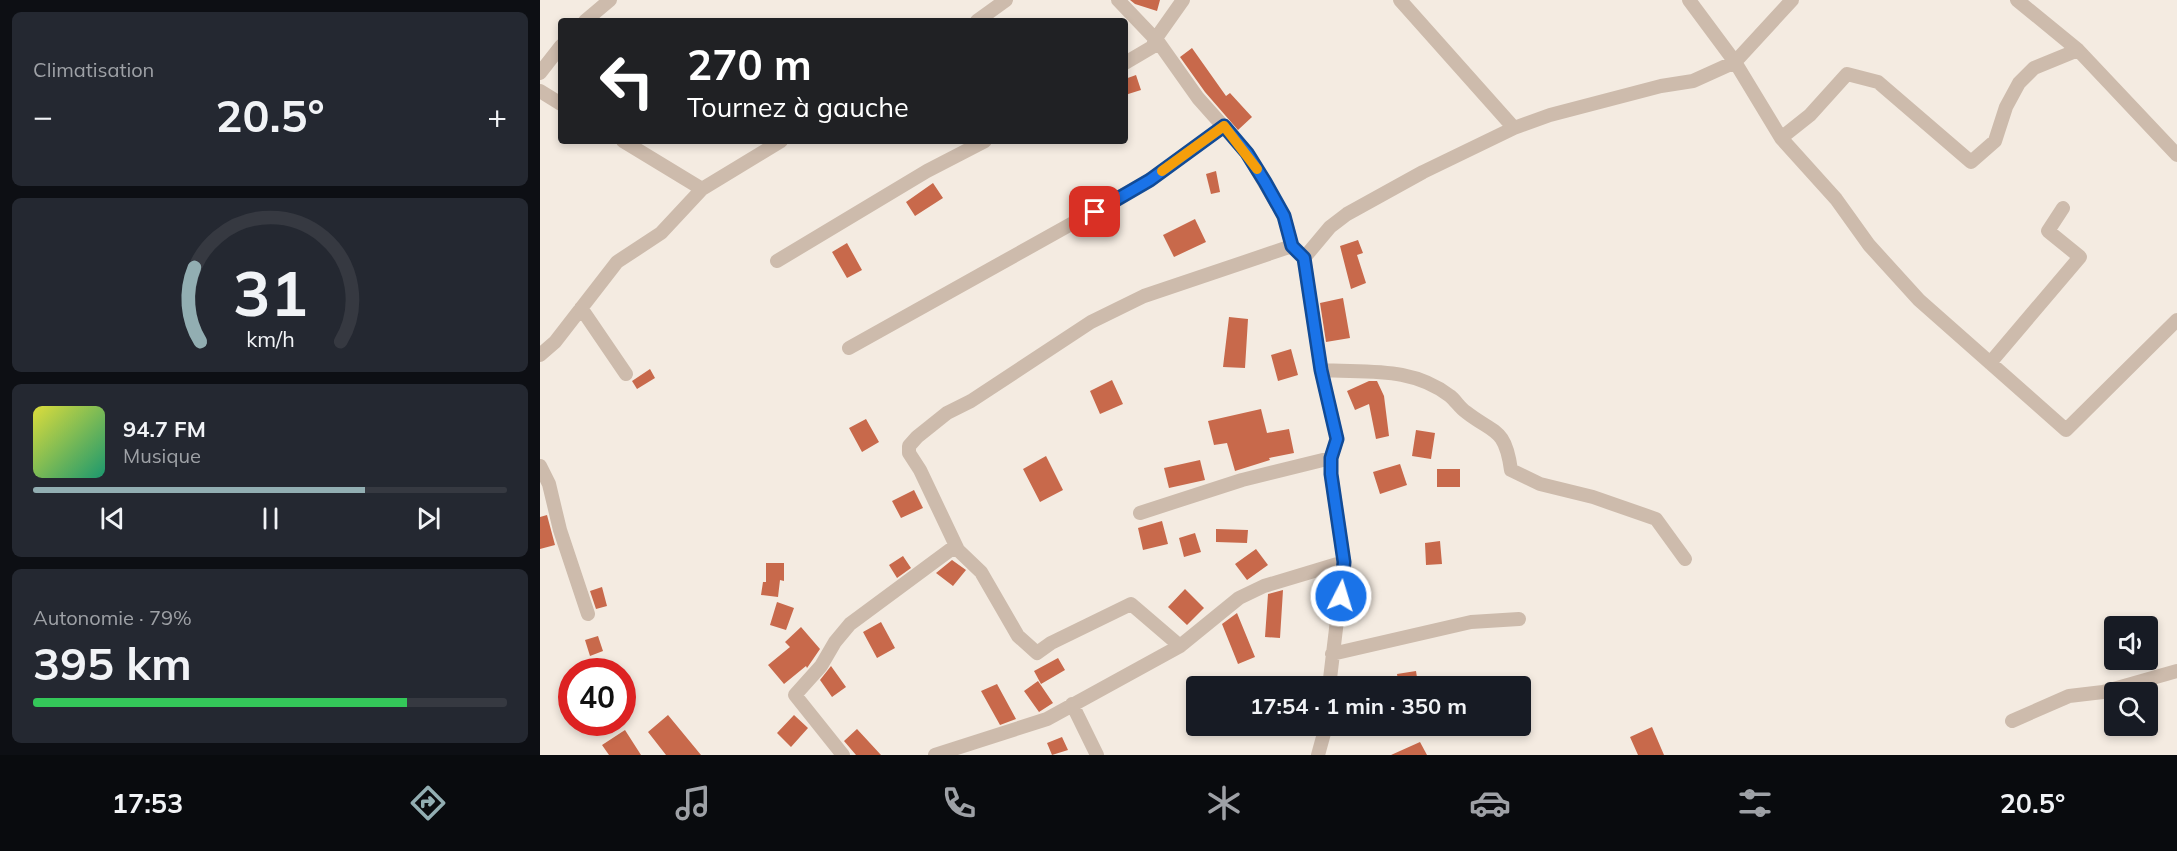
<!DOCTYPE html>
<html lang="fr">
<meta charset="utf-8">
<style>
:root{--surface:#171b24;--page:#242831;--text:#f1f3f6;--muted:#9ea1a6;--line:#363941;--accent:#92aeb2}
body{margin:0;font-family:Mulish,sans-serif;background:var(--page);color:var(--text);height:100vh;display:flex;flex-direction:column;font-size:22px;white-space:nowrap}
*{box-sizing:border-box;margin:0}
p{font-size:20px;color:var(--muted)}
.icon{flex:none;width:33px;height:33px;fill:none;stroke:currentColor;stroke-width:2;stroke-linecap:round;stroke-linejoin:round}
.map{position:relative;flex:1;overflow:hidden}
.drawer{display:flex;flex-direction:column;gap:12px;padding:12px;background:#0d0f14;width:540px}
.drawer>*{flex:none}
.hud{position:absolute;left:18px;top:18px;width:570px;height:126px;border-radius:6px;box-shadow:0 3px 9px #0003;background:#202124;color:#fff;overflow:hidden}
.controls{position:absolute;left:1564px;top:616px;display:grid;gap:12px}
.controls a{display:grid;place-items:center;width:54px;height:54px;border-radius:6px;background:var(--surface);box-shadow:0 3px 9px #0003;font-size:30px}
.speed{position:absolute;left:18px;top:658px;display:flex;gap:12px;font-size:30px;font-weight:700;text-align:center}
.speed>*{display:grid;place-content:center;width:78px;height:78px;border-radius:50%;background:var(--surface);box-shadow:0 3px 9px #0003;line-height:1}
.speed .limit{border:9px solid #d22;background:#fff;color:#111}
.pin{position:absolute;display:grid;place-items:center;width:51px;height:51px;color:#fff;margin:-26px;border-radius:12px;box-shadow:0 3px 9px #0006}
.me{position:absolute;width:66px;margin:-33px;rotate:5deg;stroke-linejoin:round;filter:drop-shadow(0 0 4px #0008)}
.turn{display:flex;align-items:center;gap:21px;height:126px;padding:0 30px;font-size:27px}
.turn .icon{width:78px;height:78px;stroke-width:2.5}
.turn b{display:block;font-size:42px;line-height:51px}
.big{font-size:45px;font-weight:700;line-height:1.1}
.drawer .card{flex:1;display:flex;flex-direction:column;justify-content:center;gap:9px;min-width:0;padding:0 21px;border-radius:9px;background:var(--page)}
.drawer .dial{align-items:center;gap:0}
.dial svg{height:156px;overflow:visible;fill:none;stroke:var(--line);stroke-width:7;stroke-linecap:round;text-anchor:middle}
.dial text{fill:var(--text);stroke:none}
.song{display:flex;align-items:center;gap:18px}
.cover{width:72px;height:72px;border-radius:9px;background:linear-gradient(135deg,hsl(60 70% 55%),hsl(160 70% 35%))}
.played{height:6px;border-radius:3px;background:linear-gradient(90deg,var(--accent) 70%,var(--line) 70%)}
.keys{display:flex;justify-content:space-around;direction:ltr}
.heat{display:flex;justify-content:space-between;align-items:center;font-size:33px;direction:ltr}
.charge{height:9px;border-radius:4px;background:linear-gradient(90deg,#34c759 79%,var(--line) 0)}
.trip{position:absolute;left:646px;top:676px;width:345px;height:60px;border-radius:6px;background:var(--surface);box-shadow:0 3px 9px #0003;font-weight:700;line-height:60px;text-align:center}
.tab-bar{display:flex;height:96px;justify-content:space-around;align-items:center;background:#090b0e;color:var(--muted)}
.tab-bar .icon{width:42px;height:42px}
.tab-bar .active{color:var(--accent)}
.tab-bar b{font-size:27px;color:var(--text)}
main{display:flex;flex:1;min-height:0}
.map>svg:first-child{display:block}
.building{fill:#c8694b}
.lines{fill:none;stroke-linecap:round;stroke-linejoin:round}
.minor{stroke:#cdbbac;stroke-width:14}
.route-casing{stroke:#114b97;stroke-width:15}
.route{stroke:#1a73e8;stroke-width:10}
.slow{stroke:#f59e0b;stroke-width:10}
</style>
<main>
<section class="drawer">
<div class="card"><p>Climatisation</p>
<div class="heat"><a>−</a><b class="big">20.5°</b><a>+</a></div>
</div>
<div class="card dial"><svg viewBox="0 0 100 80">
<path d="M14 69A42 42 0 1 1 86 69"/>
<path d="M14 69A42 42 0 0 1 11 31" stroke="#92aeb2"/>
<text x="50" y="56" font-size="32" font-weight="700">31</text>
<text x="50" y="72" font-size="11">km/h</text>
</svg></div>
<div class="card">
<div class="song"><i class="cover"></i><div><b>94.7 FM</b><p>Musique</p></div></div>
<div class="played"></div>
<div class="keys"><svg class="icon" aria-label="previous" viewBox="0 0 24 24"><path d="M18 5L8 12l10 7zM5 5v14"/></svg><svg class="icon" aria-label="pause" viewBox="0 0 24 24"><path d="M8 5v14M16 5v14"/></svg><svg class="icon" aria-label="next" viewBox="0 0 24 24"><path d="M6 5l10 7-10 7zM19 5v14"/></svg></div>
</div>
<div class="card"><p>Autonomie · 79%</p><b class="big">395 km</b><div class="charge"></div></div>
</section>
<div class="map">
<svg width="1637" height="755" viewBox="0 0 1637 755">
<rect width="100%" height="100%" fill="#f4ebe1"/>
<path class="building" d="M590 0H620L617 11 595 4Z
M652 48 686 96 690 93 712 117 698 130 665 92 640 57Z
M596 75 601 90 585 95V79Z
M676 171 680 192 671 194 666 174Z
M393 183 403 198 375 216 366 202Z
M655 219 666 242 634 257 623 235Z
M818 240 823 253 817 255 826 283 811 289 800 246Z
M307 243 322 270 307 278 292 252Z
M803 298 810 338 786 342 780 303Z
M689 317 708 319 705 368 683 367Z
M751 349 758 375 738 381 731 355Z
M110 369 115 378 97 389 92 381Z
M572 380 583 404 560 414 550 391Z
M829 381H837L844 396 849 436 836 439 829 404 815 410 807 391Z
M721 409 727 433 749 429 754 453 729 458 730 460 695 471 687 443 674 445 668 421Z
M326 419 339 442 322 452 309 428Z
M876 430 895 433 891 459 872 456Z
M506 456 523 490 500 502 483 469Z
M660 460 665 480 629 488 624 468Z
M860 464 867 485 840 494 833 472Z
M897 469H920V487H897Z
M374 490 383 508 361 518 352 501Z
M7 515 15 545 0 549V517Z
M622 521 628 544 603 550 598 528Z
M676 529 708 530 707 543 676 542Z
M655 533 661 552 644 557 639 538Z
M900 541 902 564 886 565 885 543Z
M716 549 728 565 707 580 695 564Z
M363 556 371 568 357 578 349 565Z
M412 560 426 570 413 586 396 573Z
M226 563H244V581L240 580 238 597 221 595 223 582H226Z
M62 587 67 606 56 609 50 591Z
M645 589 664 608 647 625 628 607Z
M743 590 740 638 725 637 728 594Z
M237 602 254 608 246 630 230 625Z
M697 613 715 657 698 664 682 624Z
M341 622 355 648 337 658 323 632Z
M261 627 280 649 267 668 266 666 244 684 228 665 250 647 245 642Z
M58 636 63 651 50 656 45 640Z
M518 658 525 670 501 684 494 671Z
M291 666 306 687 292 697 280 680Z
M876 671 878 684 859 687 857 674Z
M498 681 513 703 499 712 484 691Z
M457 684 476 719 460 725 441 691Z
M128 715 161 755H126L108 732Z
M254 715 268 728 251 747 237 733Z
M1112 727 1124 755H1098L1090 737Z
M317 729 341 755H316L304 741Z
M85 730 101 755H69L62 745Z
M522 737 528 750 512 755 507 743Z
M880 742 887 755H851Z"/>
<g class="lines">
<path class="minor" d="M578 0 619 43 658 98 707 153 744 216 752 246 764 258 781 370 797 439 791 458V474L804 562 789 687
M860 0 974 128
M1149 0 1195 62 1241 138 1296 199 1329 245 1379 300 1526 430 1637 320
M1477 0 1538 50 1637 155
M45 21 70 0
M437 21 466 0
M614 41 643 0
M585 63 619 43
M0 73 21 46
M0 91 21 104
M1241 138 1270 115 1307 74 1338 82 1431 162 1455 141 1466 107 1479 83 1494 68 1538 50
M83 141 162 189
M764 258 790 227 807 214 883 172 974 128 1010 115 1121 86 1153 81 1195 62 1252 0
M237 261 387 171 445 141
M41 308 86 374
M309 348 610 180 684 126
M0 355 15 342 77 262 121 233 162 189 241 141
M1450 363 1540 257 1508 231 1523 208
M781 370C827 373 871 366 910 396 916 401 920 408 926 412 954 434 965 427 971 470L1000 484 1053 497 1116 519 1145 559
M0 466 9 484 20 530 48 614
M600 513 702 480 791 458
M418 550 441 572 478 636 497 653 511 643 591 604 640 646
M792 654 931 622 979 619
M532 704 557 755
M1472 721 1529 696 1563 692 1637 671
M303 755 255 695 281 666 295 642 310 624 410 550H418L380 470 369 453V446L377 437 407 413 431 401 551 322 604 296 752 246
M395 755 507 719 640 646 699 598 724 586 804 562
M778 755 786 726"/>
</g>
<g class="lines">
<g class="route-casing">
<path id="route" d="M555 212 610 180 684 126 707 153 725 182 744 216 752 246 764 258 781 370 797 439 791 458V474L804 562 801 596"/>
</g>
<use href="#route" class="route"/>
<path class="slow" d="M622 171 684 126 717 169"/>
</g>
</svg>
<div class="controls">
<a><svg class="icon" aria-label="sound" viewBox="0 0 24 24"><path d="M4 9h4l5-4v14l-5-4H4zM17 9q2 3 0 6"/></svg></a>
<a><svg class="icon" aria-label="search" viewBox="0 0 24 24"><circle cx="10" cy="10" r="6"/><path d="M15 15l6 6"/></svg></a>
</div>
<div class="speed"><div class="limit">40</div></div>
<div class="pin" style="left:555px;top:212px;background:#d93025"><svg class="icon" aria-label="arrive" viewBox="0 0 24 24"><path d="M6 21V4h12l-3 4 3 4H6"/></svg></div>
<svg class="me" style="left:801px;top:596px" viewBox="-20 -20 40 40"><circle r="17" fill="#1a73e8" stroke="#fff" stroke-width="3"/><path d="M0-11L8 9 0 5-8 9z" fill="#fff"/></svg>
<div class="trip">17:54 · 1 min · 350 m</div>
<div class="hud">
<div class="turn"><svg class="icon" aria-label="left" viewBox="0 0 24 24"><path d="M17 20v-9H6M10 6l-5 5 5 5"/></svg><div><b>270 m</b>Tournez à gauche</div></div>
</div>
</div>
</main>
<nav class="tab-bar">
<b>17:53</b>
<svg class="icon active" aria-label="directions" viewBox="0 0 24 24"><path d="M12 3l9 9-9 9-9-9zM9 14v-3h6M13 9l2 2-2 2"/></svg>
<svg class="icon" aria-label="music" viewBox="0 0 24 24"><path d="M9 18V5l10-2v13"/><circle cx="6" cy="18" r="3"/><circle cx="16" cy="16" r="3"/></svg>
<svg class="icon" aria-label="phone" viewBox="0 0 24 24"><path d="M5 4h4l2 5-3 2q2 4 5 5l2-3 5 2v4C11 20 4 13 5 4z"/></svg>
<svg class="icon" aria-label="climate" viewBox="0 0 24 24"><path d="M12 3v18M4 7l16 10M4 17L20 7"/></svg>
<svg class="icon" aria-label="car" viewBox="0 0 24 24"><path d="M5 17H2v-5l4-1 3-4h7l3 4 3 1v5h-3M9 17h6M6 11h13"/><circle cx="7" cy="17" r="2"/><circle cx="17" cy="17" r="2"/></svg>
<svg class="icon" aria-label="filters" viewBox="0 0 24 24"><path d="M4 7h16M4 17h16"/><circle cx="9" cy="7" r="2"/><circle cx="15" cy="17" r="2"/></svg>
<b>20.5°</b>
</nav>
